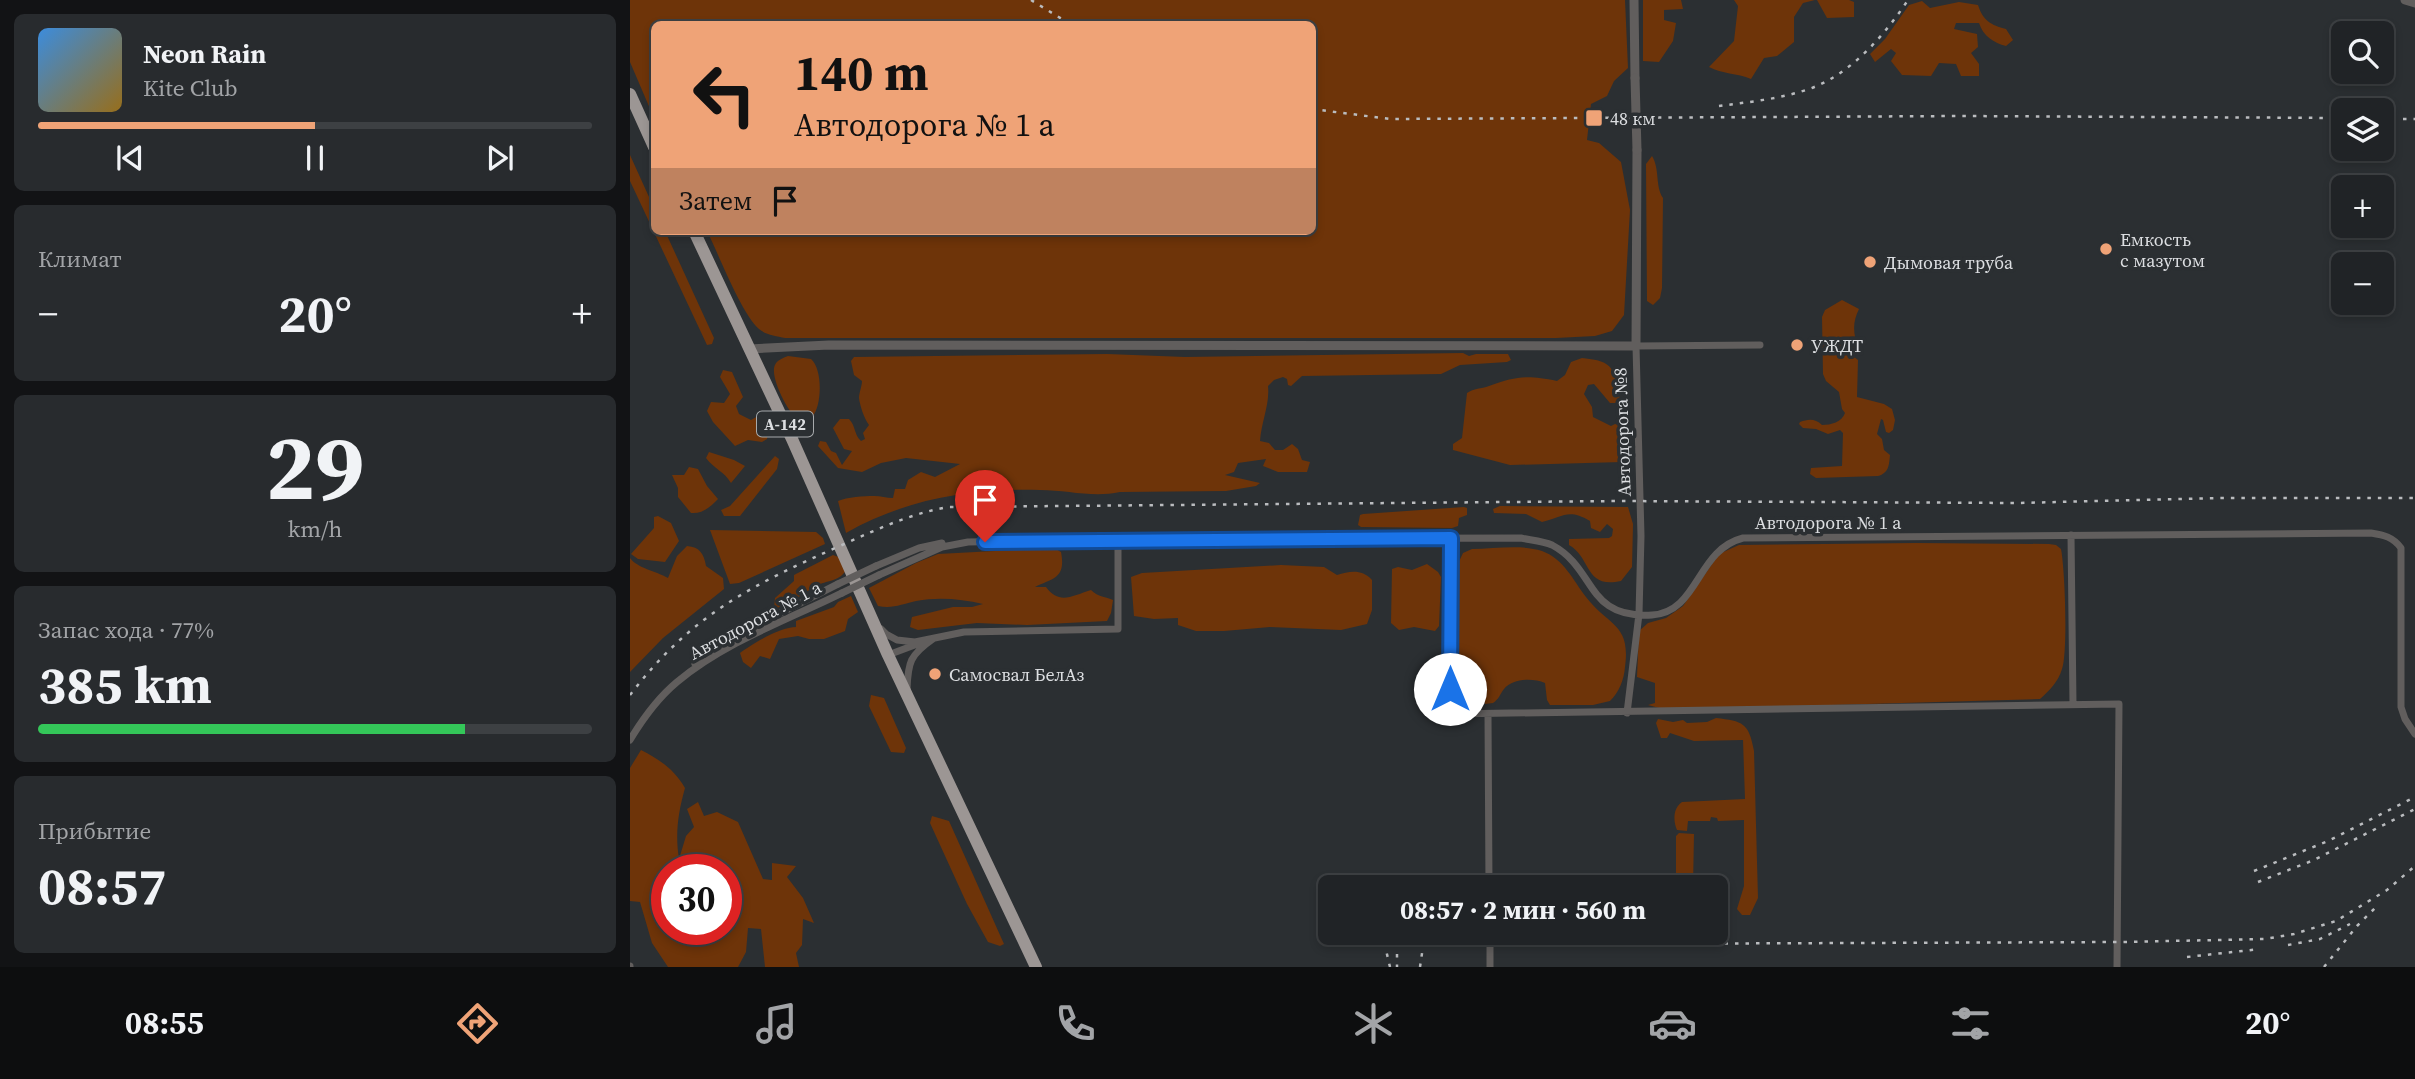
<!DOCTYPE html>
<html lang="ru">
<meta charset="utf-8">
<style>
:root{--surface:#202326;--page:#282b2e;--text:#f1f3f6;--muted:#a2a4a7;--line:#3d4043;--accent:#efa377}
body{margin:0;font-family:"Source Serif 4",serif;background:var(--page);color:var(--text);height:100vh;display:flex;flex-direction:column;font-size:26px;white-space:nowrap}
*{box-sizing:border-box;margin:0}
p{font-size:23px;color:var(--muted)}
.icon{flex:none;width:38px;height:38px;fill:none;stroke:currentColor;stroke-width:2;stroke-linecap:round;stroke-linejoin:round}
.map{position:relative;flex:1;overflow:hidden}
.panel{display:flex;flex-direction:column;gap:14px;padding:14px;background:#121315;width:630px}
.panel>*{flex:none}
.hud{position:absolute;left:21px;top:21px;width:665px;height:214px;border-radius:10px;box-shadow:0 4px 10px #0003,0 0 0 2px var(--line);background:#efa377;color:#111;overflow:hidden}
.controls{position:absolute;left:1701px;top:21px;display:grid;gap:14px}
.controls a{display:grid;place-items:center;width:63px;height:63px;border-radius:10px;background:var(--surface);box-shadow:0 4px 10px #0003,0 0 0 2px var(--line);font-size:35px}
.speed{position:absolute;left:21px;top:854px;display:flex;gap:14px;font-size:35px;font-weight:700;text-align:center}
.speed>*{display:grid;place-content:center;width:91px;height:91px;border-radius:50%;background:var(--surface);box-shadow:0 4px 10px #0003,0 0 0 2px var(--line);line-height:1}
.speed .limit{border:10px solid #d22;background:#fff;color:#111}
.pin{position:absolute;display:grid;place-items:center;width:60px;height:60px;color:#fff;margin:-72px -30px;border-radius:50% 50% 50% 0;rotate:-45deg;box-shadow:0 0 7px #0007}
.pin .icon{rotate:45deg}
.me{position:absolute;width:77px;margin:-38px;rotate:0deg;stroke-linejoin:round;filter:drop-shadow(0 0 5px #0008)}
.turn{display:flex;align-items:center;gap:24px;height:147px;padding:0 28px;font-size:32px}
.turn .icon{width:91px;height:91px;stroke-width:2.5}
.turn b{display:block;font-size:49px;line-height:60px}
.then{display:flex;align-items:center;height:66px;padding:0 28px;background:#0003;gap:14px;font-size:26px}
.big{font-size:52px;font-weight:700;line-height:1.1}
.panel .card{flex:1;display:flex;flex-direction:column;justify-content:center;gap:10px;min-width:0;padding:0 24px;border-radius:10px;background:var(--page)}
.panel .dial{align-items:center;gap:0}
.dial b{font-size:91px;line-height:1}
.song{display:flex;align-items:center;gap:21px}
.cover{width:84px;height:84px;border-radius:10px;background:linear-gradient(135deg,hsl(210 70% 55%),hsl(40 70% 35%))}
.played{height:7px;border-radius:4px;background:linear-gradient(90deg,var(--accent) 50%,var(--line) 50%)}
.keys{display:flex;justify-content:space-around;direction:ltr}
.heat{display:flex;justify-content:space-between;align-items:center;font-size:38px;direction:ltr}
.charge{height:10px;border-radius:5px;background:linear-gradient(90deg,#34c759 77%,var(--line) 0)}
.trip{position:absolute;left:688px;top:875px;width:410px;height:70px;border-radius:10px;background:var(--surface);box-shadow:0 4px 10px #0003,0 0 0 2px var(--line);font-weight:700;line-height:70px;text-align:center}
.menu{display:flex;height:112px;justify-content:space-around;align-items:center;background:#0d0e0f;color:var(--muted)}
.menu .icon{width:49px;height:49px}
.menu .current{color:var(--accent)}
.menu b{font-size:32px;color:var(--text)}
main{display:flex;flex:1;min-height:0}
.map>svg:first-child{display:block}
.green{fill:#6e3409;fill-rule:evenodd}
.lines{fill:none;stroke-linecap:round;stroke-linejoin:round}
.minor{stroke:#615e5d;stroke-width:7}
.tertiary{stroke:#615e5d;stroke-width:9}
.trunk{stroke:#9c9694;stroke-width:12}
.rail{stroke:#babcbf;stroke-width:2.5;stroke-dasharray:3.5 7;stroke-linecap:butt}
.minor-bridge{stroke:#615e5d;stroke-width:7}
.tertiary-bridge{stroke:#615e5d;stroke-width:9}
.route-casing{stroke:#114b97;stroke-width:18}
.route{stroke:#1a73e8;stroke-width:12}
.poi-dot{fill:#efa377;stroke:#2b2f32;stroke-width:2.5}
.labels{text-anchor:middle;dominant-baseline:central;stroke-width:7;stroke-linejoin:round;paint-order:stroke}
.shield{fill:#2b2f32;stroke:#a7aaac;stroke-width:2}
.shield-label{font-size:16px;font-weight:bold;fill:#dcdee1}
.poi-label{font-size:18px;fill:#dcdee1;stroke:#2b2f32;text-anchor:start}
.street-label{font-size:18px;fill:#dcdee1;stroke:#2b2f32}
</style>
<main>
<section class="panel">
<div class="card">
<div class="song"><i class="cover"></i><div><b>Neon Rain</b><p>Kite Club</p></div></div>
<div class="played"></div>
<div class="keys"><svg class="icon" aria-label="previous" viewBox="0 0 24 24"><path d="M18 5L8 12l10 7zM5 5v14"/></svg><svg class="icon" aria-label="pause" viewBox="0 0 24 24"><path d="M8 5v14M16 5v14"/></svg><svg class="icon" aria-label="next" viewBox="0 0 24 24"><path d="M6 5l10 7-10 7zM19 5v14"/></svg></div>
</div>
<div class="card"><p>Климат</p>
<div class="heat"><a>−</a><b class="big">20°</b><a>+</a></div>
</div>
<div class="card dial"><b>29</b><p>km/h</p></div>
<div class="card"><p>Запас хода · 77%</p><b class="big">385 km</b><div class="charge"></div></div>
<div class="card"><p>Прибытие</p><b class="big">08:57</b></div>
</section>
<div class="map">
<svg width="1785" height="967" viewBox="0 0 1785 967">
<rect width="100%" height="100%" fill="#2b2f32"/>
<path class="green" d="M0 0H995L998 68 984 81 977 96 961 104 957 140 969 143 991 162 1000 210 994 315 982 331 965 336 926 338H155C146 336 136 335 129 329 111 313 89 255 77 231H682V24H24V118L0 62Z
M1013 0H1051L1053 9 1034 10V20L1046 23 1043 41 1029 62 1013 61Z
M1104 0H1185L1173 3 1164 17V42L1147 56 1134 58 1121 79C1107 73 1092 74 1079 67L1104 41 1108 6Z
M1187 0H1219L1224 2V17L1197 18Z
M1292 1 1300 8 1329 2 1348 5C1353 21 1361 25 1376 29L1383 40 1376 46C1364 43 1353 36 1349 23H1326L1324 29 1347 34 1348 47 1341 53 1349 64V76H1331L1326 64 1309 63 1301 76 1272 75 1261 61 1266 53 1261 49 1245 62 1240 54 1255 39 1279 5Z
M0 155 24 208V231H35L84 338 82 344 77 345 0 181Z
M1022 156C1030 169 1025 186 1033 198L1032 288 1030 298 1023 305 1017 301 1016 164Z
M1212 300 1229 309C1222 323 1223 334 1229 350L1224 357 1228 360 1227 397 1254 404 1262 409 1265 420 1263 430 1259 433 1256 432 1253 420 1251 419 1247 434 1252 439 1254 450 1260 455C1259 465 1259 473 1248 476L1186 478 1180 474 1181 468 1212 466 1213 433 1210 430 1198 434 1186 429 1173 428 1169 424 1170 422C1178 419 1185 418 1192 425 1201 425 1212 422 1215 413L1212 409 1209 392 1196 381 1193 374 1192 317 1195 310Z
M833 353 839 356 846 354H878L881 360 877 362 830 365 811 374 672 376 661 386 658 385 657 379 653 377 644 380 638 386C640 404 631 423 630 441L639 443 645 450H653L662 444 668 449 672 460 680 462 677 472H648L633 466 636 459 608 463 604 472 595 475 630 483 626 486 596 491 490 492C463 498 437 490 410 490 342 488 275 499 216 533L208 501C217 497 234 496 244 496 251 496 256 498 263 498L265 489H275L278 480 291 472 305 477 330 464 276 458 251 463 232 472 208 468 188 446 190 441 196 442 201 451 206 453 212 465 222 451 214 449 203 428 210 419H219C226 426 224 435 231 441L235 439 233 433 239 425C234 418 230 406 229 398 229 393 232 386 232 381L224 375 221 361 224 357 477 354 555 357Z
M158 356 181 359C193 369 192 407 182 417L169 420C159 415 139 376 145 365 147 360 153 358 158 356Z
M952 358C985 361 984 369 990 400L986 403H980L964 384 958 385 954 394 962 407 963 417 981 426 985 424 995 427 997 448 992 462 880 465 823 450V444L832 438 837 393C844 388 851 389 859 386 887 376 897 375 927 381L935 375 941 362Z
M93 370 102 372 113 397 106 406 109 414 121 420 128 416C135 422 139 429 137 439L132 442 118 440 105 446 83 422 77 411 81 402 94 403 100 394 90 377Z
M79 452 104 460 115 466 101 483C94 471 84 469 76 458Z
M145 456 149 459 147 469 110 516H94L91 510 100 506Z
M59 467 68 469 77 486 88 499C80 507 73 514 61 513L48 497V488L42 475H54Z
M870 506 998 507 1003 524 1002 567 991 581C954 589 962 558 939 545V539L979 538 982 536 983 529 977 524 970 532 961 528 960 521C938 508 933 517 912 522L896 514 864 513 863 509Z
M834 507 837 508V515L829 518 828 526 822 528 731 527 728 525 730 515 733 514Z
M28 516 41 523 49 541 35 562 8 559 1 554 24 528V517Z
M80 530 186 532 193 538 195 544 109 583 100 584Z
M1286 543 1419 544 1426 545 1431 549C1435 569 1438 652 1432 669 1428 682 1420 690 1410 699L1096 708 1033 709 1018 705 1025 703V683L1007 677 1009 631 1018 623 1036 618 1053 606 1089 554 1109 545Z
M57 546C70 547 74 554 76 566L93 578 94 589 33 638 0 672V558C7 568 26 571 38 578L47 556Z
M424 548 431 552C436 578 424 578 405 587H416C429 605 442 596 461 590 468 597 474 596 483 600L481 613 477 621 397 625 347 623 288 630 280 627 282 617 323 607H342L353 604C331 599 309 597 286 601 272 604 263 609 248 606L239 588 286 563 308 554Z
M842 549C864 549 891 544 912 551 934 559 943 580 956 597 978 626 1001 623 995 667 994 680 989 692 980 701L963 705H920L917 700 915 683C903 678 883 678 874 689 870 694 869 699 863 703L855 704 853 698 843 699 842 703C833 696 831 686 828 675L825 570 833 553Z
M203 555 211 558 216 570C210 581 199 580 188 585 172 593 162 604 144 609L145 598 164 581V575Z
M797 564 808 572 811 577 809 626 805 631 784 627 769 630 761 623 762 569 768 567 782 570Z
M651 565 694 567 707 575C720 571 732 569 742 580V610L737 624 711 630 640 627 594 631H566L548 625V618L524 619 504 616 501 577 512 573Z
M221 596 228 612 218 619 215 631 194 639H179L168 636 149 639 140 659 130 656 121 668 113 662 110 653C123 643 151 627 166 627V621L204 607 208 602Z
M241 695 254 698 276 748 274 753 261 752 239 706Z
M1086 718C1113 721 1119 723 1124 751L1128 898 1120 915H1112L1107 909 1114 886V820L1088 821 1087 818 1081 817 1080 821H1058L1057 831 1047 830C1043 821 1043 808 1052 802L1115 799 1113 740 1064 741 1040 733 1037 738H1031L1026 723 1028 719 1043 722 1053 720 1057 723 1077 722Z
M11 750C30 760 44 769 55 788 48 813 45 834 49 859L56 836 64 827 57 809 68 802 74 816 87 812 108 822 133 879 142 880V863L166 866 157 877 173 898 184 923 173 919 172 945 166 953 169 967H135L131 929 118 928 116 952 108 967H38L22 943 10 902 0 901V768ZM37 870H96V929H37Z
M302 816 319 821 374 944 370 946 358 942 337 904 300 823Z
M1049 833 1064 834 1063 887H1046V836Z
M1085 918 1088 919V936C1072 942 1043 949 1030 936H1025V933H1085Z"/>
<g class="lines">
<path class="minor" d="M1441 535 1443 704
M821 539 820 714 1489 704 1487 967
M246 566 289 548 312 543
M249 575 312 547 338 542 488 539 891 538C900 540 913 541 922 545 967 569 955 619 1022 615 1069 612 1066 550 1113 538L1741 533C1754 535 1763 537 1771 548V707L1775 719 1785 734
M251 629 256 634 267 640 285 642 334 632 488 629V539
M258 655 290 643
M65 664 91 643 208 584
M277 689C278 662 280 655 303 639
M997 713 1009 614 1011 536 1006 346 1130 345
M858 714 859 887
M0 740C12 720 29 697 47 682 95 642 157 620 212 593
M860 933V967
M0 966V967"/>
<path class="tertiary" d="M1004 0 1005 78
M1775 0 1785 3
M119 349 199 345 1006 346 1007 150"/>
<path class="trunk" d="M0 94 24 147
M64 231 162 439 258 655 406 967"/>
<path class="rail" d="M401 0 440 24
M1089 106C1119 102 1150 99 1179 89 1221 74 1254 36 1278 0
M682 109 760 119 1331 116 1713 118
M1752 119H1785
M0 695C62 614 122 585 212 545 248 529 279 514 318 507L989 501 1387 503 1591 498H1785
M1624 871 1698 841 1785 797
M767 874V887
M746 882 747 887
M1628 882 1684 860 1785 809
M752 933 760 967
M767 933V967
M958 944 1492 942 1635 939 1664 934 1706 921 1757 890 1785 866
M1658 945 1690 939 1720 924
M1557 957 1630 949
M790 967 795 933
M1694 967 1727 926 1749 904"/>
<path class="minor-bridge" d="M208 584 246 566
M212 593 249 575"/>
<path class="tertiary-bridge" d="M1005 78 1007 150"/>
</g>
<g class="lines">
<g class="route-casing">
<path id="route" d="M355 542 821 538 820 689"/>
</g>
<use href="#route" class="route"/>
</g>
<g class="poi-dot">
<rect x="955" y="109" width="18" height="18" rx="3.5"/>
<circle cx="1476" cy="249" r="7"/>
<circle cx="1240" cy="262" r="7"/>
<circle cx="1167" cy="345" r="7"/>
<circle cx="305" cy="674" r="7"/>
</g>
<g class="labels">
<rect class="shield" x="127" y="411.5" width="56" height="25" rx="5"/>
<g class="shield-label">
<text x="155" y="424">А-142</text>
</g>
<g class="poi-label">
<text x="980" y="118">48 км</text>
<text x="1490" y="239">Емкость<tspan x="1490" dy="21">с мазутом</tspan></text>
<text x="1254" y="262">Дымовая труба</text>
<text x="1181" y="345">УЖДТ</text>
<text x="319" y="674">Самосвал БелАз</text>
</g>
<g class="street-label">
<text transform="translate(992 432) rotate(-92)">Автодорога №8</text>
<text x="1198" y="522">Автодорога № 1 а</text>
<text transform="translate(125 620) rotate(-28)">Автодорога № 1 а</text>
</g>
</g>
</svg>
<div class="controls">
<a><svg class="icon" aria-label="search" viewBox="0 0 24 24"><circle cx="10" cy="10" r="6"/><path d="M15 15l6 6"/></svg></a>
<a><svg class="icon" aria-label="layers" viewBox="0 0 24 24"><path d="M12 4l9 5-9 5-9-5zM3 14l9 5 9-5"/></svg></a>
<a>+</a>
<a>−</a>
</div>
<div class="speed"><div class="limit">30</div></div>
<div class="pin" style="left:355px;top:542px;background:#d93025"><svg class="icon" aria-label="arrive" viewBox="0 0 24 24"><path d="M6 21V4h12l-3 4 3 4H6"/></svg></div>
<svg class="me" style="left:820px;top:689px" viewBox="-20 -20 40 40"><circle r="19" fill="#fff"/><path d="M0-13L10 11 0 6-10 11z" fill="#1a73e8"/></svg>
<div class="trip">08:57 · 2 мин · 560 m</div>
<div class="hud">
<div class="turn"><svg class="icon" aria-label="left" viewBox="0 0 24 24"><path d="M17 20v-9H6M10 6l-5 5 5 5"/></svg><div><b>140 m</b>Автодорога № 1 а</div></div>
<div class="then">Затем<svg class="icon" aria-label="arrive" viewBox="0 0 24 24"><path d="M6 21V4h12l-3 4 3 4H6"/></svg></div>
</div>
</div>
</main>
<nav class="menu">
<b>08:55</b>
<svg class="icon current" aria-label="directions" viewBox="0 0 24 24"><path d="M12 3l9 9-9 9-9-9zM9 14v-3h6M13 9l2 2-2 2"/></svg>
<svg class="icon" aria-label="music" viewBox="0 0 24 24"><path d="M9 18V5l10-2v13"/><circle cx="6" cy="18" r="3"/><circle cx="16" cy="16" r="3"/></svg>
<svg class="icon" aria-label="phone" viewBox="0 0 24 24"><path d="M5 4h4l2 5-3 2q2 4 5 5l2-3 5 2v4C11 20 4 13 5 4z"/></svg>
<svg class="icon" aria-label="climate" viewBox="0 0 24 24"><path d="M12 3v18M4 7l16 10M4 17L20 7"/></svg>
<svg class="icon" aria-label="car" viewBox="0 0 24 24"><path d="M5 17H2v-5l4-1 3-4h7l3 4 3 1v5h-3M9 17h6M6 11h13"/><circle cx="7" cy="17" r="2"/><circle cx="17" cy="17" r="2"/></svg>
<svg class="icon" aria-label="filters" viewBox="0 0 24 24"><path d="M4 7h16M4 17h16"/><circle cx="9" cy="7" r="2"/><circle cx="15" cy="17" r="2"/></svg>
<b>20°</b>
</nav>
